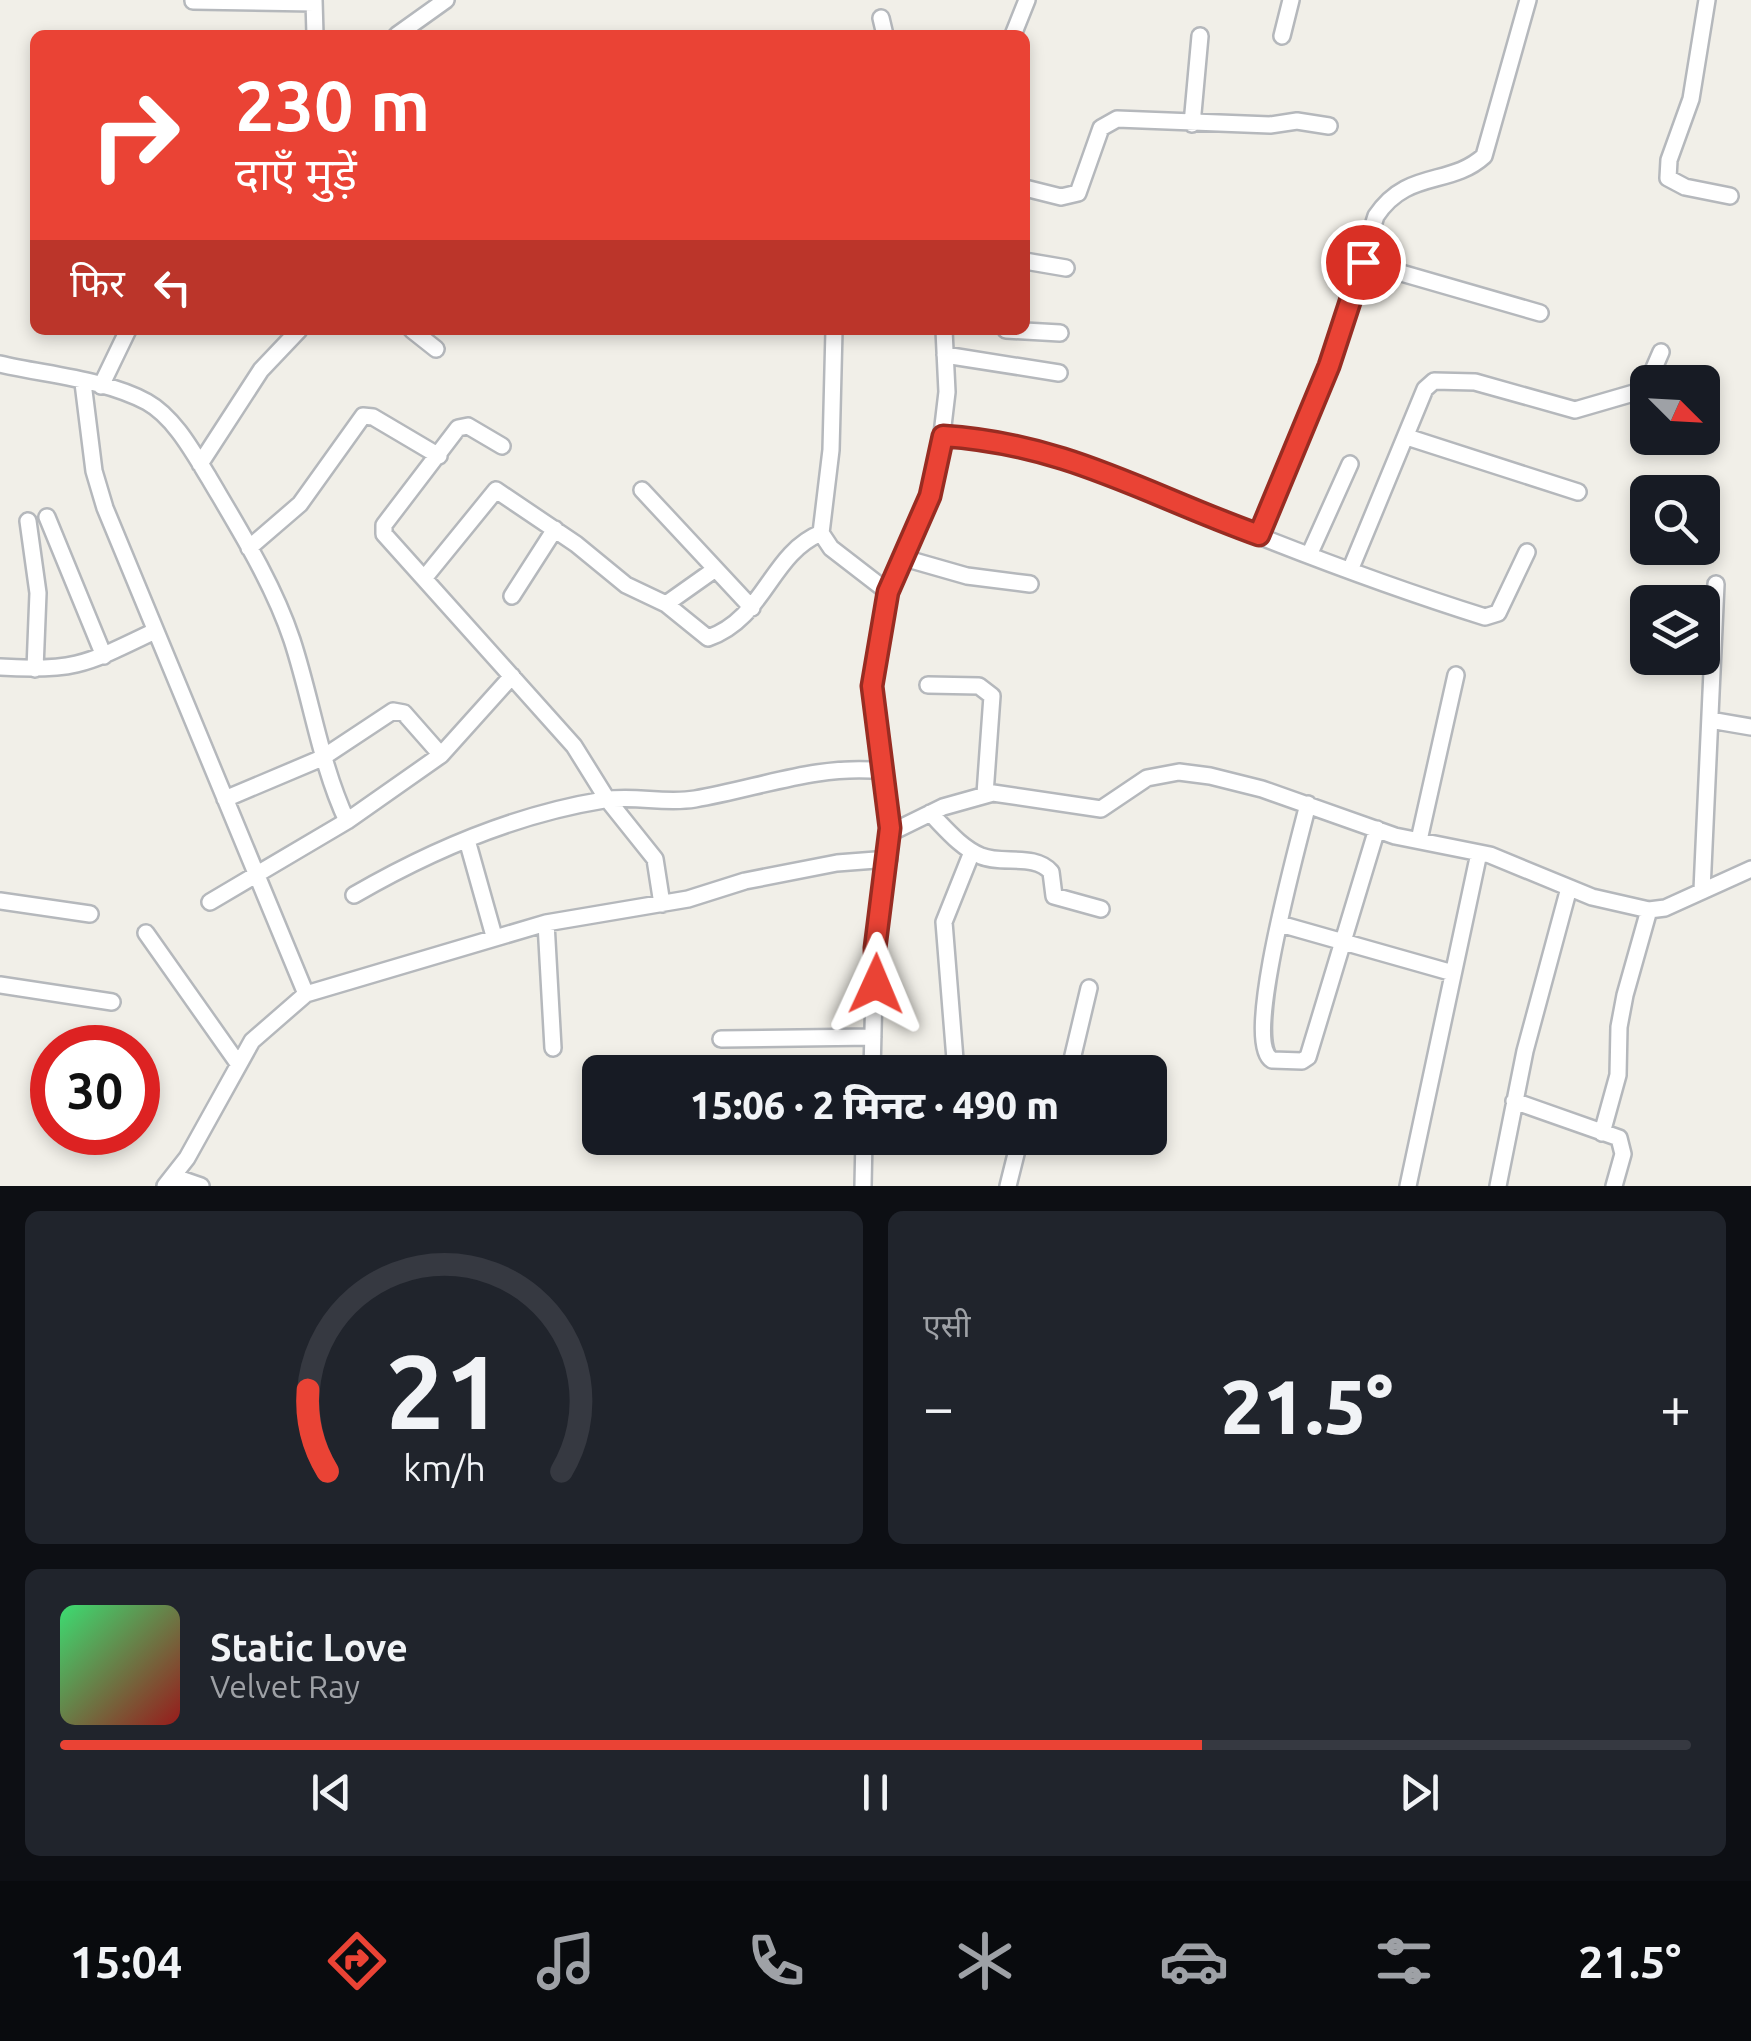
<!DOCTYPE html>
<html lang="hi">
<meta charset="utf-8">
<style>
:root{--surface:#171b24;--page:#20242c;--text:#f1f3f6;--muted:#9ea1a6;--line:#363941;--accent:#ea4335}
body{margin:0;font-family:Ubuntu,"Noto Sans Devanagari",sans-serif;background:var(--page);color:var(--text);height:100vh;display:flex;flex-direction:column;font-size:38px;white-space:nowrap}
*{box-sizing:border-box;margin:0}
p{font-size:32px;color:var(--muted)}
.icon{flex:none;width:55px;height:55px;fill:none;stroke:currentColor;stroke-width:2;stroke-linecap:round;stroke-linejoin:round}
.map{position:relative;height:1186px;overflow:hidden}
.details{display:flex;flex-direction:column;gap:25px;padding:25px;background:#0d0f14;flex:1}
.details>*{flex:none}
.guide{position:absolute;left:30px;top:30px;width:1000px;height:305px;border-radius:15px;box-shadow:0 5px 15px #0003;background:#ea4335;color:#fff;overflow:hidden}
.needle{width:65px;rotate:114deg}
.buttons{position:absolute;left:1630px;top:365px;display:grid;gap:20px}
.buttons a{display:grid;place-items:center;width:90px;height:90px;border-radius:15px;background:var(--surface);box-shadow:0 5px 15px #0003;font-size:50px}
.speed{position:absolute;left:30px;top:1025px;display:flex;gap:20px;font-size:50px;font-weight:700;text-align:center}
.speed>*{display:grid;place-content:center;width:130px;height:130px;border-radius:50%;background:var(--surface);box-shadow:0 5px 15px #0003;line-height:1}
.speed .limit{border:15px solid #d22;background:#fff;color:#111}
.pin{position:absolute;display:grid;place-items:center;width:85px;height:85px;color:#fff;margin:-42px;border:5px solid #fff;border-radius:50%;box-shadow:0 2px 10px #0007}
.me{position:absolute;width:110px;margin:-55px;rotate:1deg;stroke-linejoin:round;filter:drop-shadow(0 0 8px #0008)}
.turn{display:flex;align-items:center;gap:35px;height:210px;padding:0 40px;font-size:45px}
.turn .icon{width:130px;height:130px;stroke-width:2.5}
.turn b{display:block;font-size:70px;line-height:85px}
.then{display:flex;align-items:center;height:95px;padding:0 40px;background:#0003;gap:20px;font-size:38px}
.big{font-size:75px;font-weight:800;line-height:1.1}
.details .widget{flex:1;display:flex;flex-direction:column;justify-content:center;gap:15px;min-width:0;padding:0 35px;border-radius:15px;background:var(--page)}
.details .dial{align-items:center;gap:0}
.dial svg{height:260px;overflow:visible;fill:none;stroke:var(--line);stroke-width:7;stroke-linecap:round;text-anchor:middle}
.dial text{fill:var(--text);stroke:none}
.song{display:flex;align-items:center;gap:30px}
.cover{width:120px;height:120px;border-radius:15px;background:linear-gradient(135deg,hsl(140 70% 55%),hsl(0 70% 35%))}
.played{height:10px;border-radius:5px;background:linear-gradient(90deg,var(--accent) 70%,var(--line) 70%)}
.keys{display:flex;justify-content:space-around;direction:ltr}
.heat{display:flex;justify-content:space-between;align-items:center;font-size:55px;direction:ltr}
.details .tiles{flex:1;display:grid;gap:25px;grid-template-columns:1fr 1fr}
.widget:last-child{grid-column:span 2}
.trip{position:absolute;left:582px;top:1055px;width:585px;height:100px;border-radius:15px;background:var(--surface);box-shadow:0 5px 15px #0003;font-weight:800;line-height:100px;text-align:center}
.tab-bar{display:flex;height:160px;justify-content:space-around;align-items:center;background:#090b0e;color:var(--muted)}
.tab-bar .icon{width:70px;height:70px}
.tab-bar .active{color:var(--accent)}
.tab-bar b{font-size:45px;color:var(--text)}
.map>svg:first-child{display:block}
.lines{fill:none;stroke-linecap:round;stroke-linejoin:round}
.minor-casing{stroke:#b5b8bc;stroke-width:20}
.minor{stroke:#fff;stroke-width:15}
.route-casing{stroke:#982c22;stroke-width:25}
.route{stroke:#ea4335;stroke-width:18}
</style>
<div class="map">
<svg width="1751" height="1186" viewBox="0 0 1751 1186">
<rect width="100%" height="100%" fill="#f1efe8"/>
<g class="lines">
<g class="minor-casing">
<path id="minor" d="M314 0 315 35
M1707 0 1691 99 1669 160 1668 178 1685 187 1730 196
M193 1 314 3
M881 18 885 35
M397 35 446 0
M1013 35 1027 0
M1282 36 1291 0
M1192 124 1200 36
M1025 188 1061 197 1078 193 1101 128 1117 119 1270 125 1297 121 1329 126
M1025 261 1066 268
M1363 262 1540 313
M412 330 436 349
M834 330 831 450 821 533 831 548 888 592
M1006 330 1060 333
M945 355 1059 373
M0 364C47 375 104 379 147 402 174 417 193 452 209 478 239 529 273 583 292 640 312 701 320 763 347 821
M1648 382 1661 352
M83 383 94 471 105 508 306 994
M101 386 128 330
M943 436C1050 443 1122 481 1219 520 1305 555 1396 589 1485 617L1498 613 1527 552
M1407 437 1578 492
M502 446 468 426 458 428 384 525V534L574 746 607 799 655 859 662 904
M200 464 261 370 299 330
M642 490 752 608
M47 517 104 656
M28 521 38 593 35 669
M1259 535 1329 366 1376 216C1407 169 1450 187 1484 156L1528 0
M249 548 300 504 363 416 373 417 439 456
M1310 553 1350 464
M904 558 967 576 1030 584
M1351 568 1425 389 1434 381 1475 382 1575 410 1637 392 1648 384
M426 576 496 490 576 544 626 585 666 604 708 638C765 618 770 554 821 533
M512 596 555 529
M666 604 714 570
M0 667C76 672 88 663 155 631
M928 685 979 686 992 696 985 794
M1710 720 1751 727
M225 799 322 758 393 711 404 713 441 755
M1308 804C1299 842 1242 1042 1272 1060L1302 1061 1308 1057 1377 829
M930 813C945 828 961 848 981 856 1002 865 1035 853 1051 872L1054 896 1101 909
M890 833 943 807 993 793 1101 809 1147 778 1179 772 1210 776 1262 789 1395 836 1490 855 1592 897 1649 910 1665 908 1751 869
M467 840 494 936
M1419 840 1456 675
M1702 890 1716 584
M354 895C430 851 517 814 604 800 633 795 665 804 695 799 760 788 817 764 883 771
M0 901 90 914
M210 902 347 821 441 755 512 676
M546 923 553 1048
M1280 924 1453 973
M146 933 237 1062
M0 985 112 1002
M721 1039 873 1037
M872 1072 875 948 890 828 872 686 888 592 930 496 938 468 947 392 944 330
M956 1072 944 922 972 852
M1069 1072 1089 988
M1514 1101 1619 1138 1623 1154 1614 1186
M1602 1133 1618 1075 1619 1027 1625 995 1649 910
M175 1177 201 1186
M165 1186 187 1158 252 1041 306 994 546 923 688 899 745 881 837 863 889 859
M863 1186 864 1138
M1008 1186 1020 1138
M1408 1186 1479 853
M1498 1186 1525 1051 1569 888"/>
</g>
<use href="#minor" class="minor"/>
</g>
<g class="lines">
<g class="route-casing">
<path id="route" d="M876 984 875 948 890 828 872 686 888 592 930 496 943 436C1067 444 1147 495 1259 535L1329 366 1363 262"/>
</g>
<use href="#route" class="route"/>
</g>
</svg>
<div class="buttons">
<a><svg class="needle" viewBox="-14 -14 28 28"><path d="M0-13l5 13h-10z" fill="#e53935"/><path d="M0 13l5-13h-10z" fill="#9ea1a6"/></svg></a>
<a><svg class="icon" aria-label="search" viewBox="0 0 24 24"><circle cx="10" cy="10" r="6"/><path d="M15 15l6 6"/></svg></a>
<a><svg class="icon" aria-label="layers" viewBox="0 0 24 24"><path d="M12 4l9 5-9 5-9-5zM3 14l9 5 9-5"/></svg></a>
</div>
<div class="speed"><div class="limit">30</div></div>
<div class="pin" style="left:1363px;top:262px;background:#d93025"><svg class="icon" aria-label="arrive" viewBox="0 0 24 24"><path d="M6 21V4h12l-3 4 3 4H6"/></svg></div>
<svg class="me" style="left:876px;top:984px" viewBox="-20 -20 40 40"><path d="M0-17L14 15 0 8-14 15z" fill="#ea4335" stroke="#fff" stroke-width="4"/></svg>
<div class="trip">15:06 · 2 मिनट · 490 m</div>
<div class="guide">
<div class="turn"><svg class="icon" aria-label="right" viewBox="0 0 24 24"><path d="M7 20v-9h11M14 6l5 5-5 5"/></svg><div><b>230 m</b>दाएँ मुड़ें</div></div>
<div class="then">फिर<svg class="icon" aria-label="left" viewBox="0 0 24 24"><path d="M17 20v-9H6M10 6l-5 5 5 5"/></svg></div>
</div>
</div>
<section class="details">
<div class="tiles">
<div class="widget dial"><svg viewBox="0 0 100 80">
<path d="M14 69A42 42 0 1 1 86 69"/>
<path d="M14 69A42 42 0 0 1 8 44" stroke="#ea4335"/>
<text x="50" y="56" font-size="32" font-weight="700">21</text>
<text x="50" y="72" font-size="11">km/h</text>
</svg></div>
<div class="widget"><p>एसी</p>
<div class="heat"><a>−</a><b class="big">21.5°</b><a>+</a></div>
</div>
<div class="widget">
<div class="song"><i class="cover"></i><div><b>Static Love</b><p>Velvet Ray</p></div></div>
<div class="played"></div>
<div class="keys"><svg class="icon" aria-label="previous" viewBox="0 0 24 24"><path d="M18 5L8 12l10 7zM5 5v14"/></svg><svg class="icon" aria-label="pause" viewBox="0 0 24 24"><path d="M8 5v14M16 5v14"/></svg><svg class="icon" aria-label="next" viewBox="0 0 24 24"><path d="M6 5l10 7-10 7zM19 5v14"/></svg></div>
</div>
</div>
</section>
<nav class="tab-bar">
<b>15:04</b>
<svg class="icon active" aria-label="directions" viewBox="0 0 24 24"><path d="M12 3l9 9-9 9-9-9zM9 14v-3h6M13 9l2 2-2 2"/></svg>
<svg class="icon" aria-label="music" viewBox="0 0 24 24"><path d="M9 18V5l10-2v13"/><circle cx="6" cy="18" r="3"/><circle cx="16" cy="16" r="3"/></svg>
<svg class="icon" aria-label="phone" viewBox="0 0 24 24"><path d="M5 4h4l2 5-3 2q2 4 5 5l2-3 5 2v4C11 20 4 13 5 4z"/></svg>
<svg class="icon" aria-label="climate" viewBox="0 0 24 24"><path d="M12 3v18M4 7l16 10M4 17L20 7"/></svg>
<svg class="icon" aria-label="car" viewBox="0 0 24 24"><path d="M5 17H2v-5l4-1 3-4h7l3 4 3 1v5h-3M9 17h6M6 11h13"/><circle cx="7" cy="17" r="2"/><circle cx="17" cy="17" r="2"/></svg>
<svg class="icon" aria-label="filters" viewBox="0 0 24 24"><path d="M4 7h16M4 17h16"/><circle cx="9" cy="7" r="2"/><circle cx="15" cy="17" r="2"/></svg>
<b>21.5°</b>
</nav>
